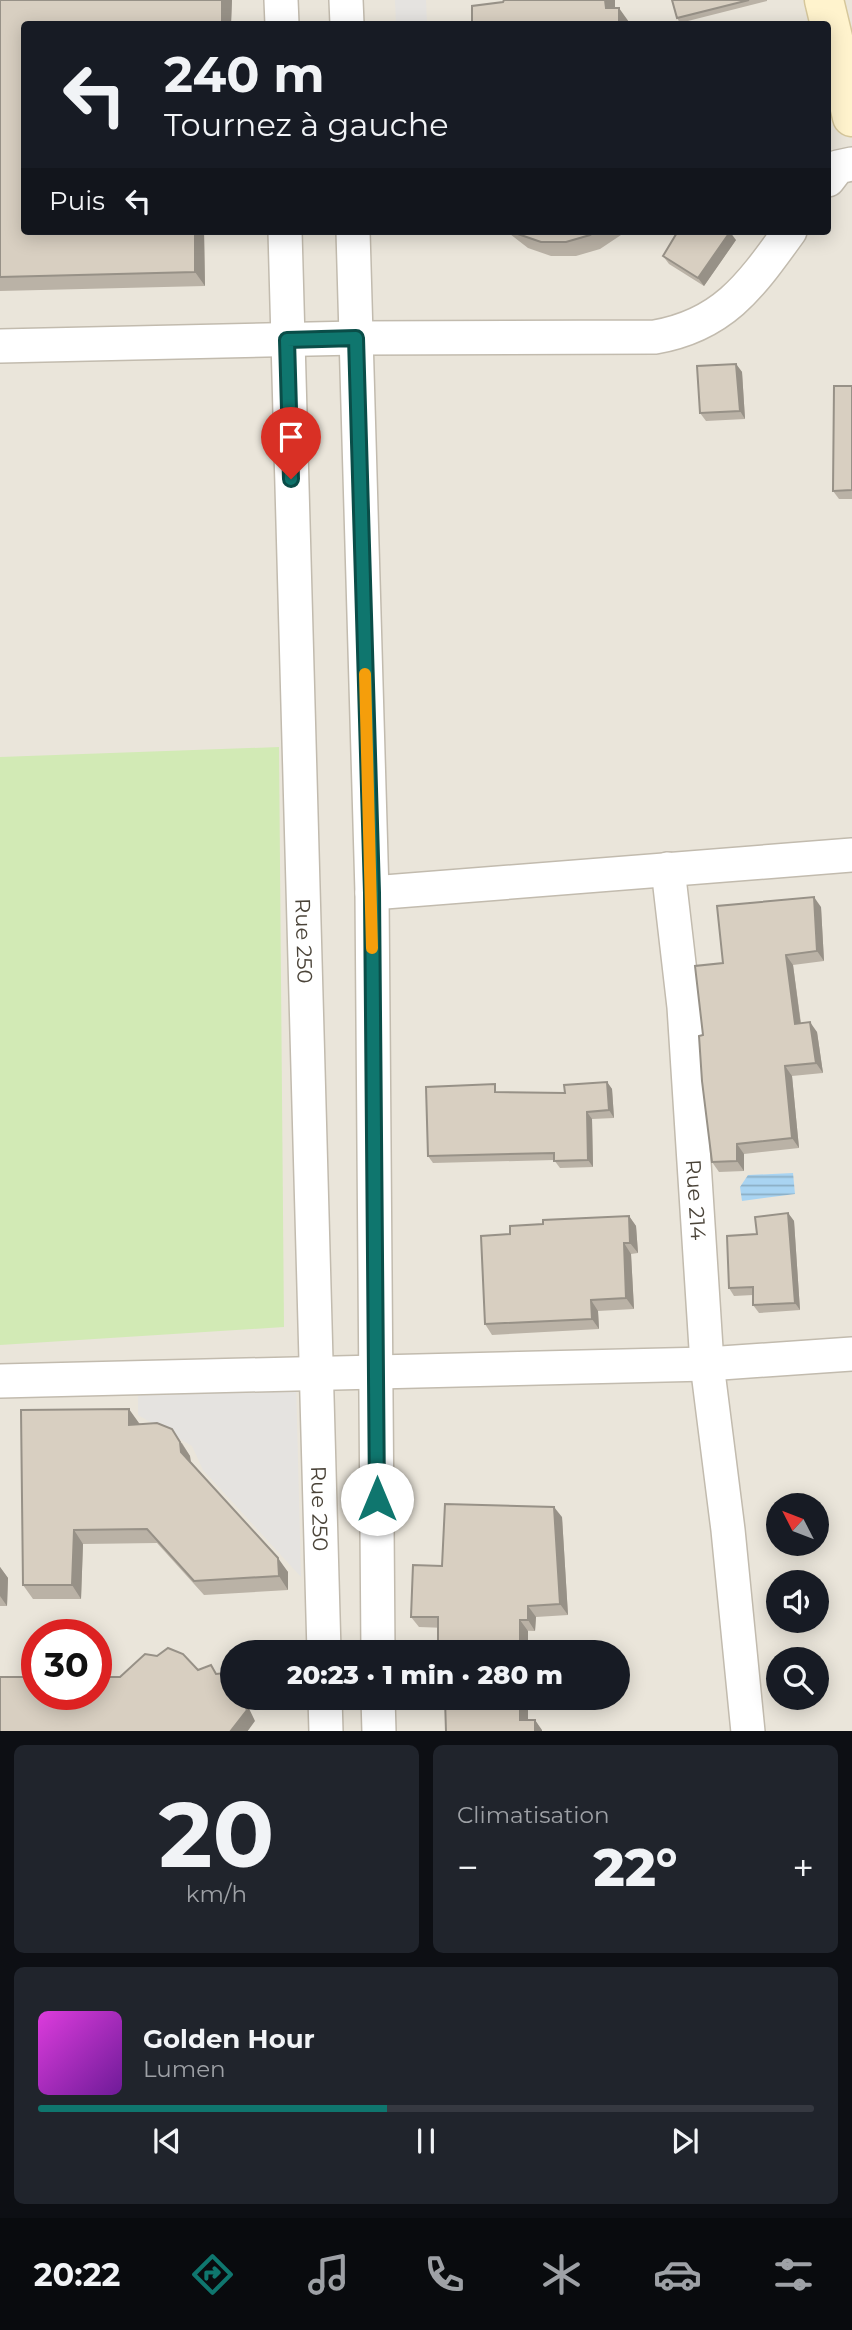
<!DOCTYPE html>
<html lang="fr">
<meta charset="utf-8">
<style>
:root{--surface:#171b24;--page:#20242c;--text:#f1f3f6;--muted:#9ea1a6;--line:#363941;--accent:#0f766e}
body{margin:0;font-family:Montserrat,sans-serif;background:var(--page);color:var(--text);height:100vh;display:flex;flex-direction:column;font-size:26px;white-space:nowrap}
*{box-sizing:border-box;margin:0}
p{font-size:23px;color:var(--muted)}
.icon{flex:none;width:38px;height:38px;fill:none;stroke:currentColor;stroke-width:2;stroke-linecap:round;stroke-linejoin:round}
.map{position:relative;height:1731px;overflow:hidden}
.panel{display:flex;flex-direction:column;gap:14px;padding:14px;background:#0d0f14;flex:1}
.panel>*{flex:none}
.top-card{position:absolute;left:21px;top:21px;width:810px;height:214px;border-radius:7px;box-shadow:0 4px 18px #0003;background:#171b24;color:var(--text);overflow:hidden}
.needle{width:46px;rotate:312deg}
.fabs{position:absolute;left:766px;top:1493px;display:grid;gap:14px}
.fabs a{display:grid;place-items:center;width:63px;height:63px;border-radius:50%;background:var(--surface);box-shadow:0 4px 18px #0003;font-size:35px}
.speed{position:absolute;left:21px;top:1619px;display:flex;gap:14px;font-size:35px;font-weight:700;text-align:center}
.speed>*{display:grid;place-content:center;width:91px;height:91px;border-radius:50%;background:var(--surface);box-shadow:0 4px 18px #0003;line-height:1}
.speed .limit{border:10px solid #d22;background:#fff;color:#111}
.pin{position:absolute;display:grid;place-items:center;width:60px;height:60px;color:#fff;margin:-72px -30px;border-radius:50% 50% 50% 0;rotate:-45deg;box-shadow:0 0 7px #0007}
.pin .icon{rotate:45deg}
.me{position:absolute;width:77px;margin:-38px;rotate:0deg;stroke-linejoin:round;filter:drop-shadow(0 0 5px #0008)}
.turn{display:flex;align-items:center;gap:24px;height:147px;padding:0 28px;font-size:32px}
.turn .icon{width:91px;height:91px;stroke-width:2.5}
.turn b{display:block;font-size:49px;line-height:60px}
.then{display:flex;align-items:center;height:66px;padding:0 28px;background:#0003;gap:14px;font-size:26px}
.big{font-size:52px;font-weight:800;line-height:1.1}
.panel .card{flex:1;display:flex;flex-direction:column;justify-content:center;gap:10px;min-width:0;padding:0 24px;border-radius:10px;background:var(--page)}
.panel .dial{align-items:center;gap:0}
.dial b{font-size:91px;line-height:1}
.song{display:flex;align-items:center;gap:21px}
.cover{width:84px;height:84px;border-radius:10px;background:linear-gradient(135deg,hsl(300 70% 55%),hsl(280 70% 35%))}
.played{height:7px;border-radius:4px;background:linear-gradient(90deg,var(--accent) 45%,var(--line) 45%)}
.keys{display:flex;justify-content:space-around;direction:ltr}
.heat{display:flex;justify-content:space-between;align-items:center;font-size:38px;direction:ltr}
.panel .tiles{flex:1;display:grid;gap:14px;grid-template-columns:1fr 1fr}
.card:last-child{grid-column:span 2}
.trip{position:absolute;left:220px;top:1640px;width:410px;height:70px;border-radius:35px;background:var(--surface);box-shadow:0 4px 18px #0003;font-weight:800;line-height:70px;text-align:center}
.dock{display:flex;height:112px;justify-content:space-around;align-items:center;background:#090b0e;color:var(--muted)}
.dock .icon{width:49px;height:49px}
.dock .on{color:var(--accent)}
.dock b{font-size:32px;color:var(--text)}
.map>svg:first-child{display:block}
.residential{fill:#eae5da;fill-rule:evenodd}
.green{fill:#d2eab5}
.parking{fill:#e5e3e0}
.water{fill:url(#water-rules)}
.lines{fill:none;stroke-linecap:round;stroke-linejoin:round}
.street-casing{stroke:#c2bbae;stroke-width:36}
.secondary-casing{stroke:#d6c79b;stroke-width:41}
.street{stroke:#fff;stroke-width:33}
.secondary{stroke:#fff3cd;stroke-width:38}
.wall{fill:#bab2a6}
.shaded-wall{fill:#979187}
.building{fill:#d8cfc1;stroke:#979187;stroke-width:2}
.route-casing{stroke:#0a4d48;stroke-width:18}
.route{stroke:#0f766e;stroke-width:12}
.slow{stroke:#f59e0b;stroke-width:12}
.labels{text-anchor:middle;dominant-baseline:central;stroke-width:5;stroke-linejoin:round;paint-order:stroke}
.street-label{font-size:21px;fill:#4b4439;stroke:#fff}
</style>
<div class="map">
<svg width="852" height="1732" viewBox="0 0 852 1732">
<defs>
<pattern id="water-rules" width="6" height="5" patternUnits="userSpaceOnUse" patternTransform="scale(1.75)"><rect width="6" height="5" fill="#a9d4f2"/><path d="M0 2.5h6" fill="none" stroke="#8caec5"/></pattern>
</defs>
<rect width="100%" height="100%" fill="#f6f3ec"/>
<path class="residential" d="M0 0H852V1731L0 1732ZM24 24H828V231H24ZM779 1505H817V1544H779ZM779 1582H817V1620H779ZM37 1634H96V1694H37ZM233 1652H618V1698H233ZM779 1659H817V1698H779Z"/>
<path class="green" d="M279 747 284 1327 0 1345V757Z"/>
<path class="parking" d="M395 0H426L427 24H396Z
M296 1381 301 1577 203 1470 192 1446 138 1415V1385Z"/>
<path class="water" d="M793 1173 795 1194 742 1201 740 1187 748 1175Z"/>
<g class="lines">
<g class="street-casing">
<g id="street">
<path d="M281 0 282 24"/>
<path d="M346 0 347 24"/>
<path d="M828 180 838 167 852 164"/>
<path id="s1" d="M285 231 324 1652"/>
<path d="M353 231 372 893 378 1652"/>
<path d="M0 346 356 338 655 337C724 325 751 285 790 231"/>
<path id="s2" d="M668 869 684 1007 707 1364 728 1530 748 1732"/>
<path d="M372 893 852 855"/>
<path d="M0 1381 707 1364 852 1354"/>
<path d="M325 1698 326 1732"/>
<path d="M378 1698 379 1732"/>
</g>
</g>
<g class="secondary-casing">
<path id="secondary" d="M824 0 852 117"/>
</g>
<use href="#street" class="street"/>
<use href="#secondary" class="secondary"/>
</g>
<path class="wall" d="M0 0H232L231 24H24V231H204L205 286 0 291Z
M672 0H767V1L680 23 677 18Z
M506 231H618L621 235 600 249 576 256H551L528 248Z
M736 240 704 286 669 264 663 256Z
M736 364 742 372 745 419 706 421 700 413Z
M852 386V499H839L833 491Z
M821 907 824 961 793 965 801 1023 817 1032 823 1073 792 1076 799 1148 744 1154V1171L719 1172 712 1162 703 1035 723 963Z
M607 1082 612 1089 614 1118 592 1119 593 1167 560 1168 554 1160 433 1163 428 1156 500 1092 565 1093Z
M788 1213 794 1221 800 1310 759 1313 753 1305V1295L734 1296 729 1288 757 1234Z
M629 1216 636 1226 638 1253 631 1254 634 1309 598 1311 599 1329 492 1335 485 1324 510 1234 543 1224Z
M139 1423 182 1443 190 1456 191 1462 288 1572V1590L204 1595 157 1543 83 1544 81 1599H33L23 1585Z
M562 1517 568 1615 536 1617 535 1631 419 1627 411 1617 442 1566Z
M0 1567 8 1578 7 1606H0Z
M438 1698 528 1720H535L542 1732H446L445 1710 438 1699Z"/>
<path class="shaded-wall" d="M222 0H232L231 24H222Z
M605 0H615V23L606 8Z
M619 8 629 22V24H619Z
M195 231H204L205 286 195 272Z
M730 232 736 240 704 286 698 278Z
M736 364 742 372 745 419 740 411Z
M814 897 821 907 824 961 817 951Z
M786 955 793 965 802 1034 795 1024Z
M810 1022 817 1032 823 1073 816 1063Z
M785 1066 792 1076 799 1148 792 1138Z
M607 1082 612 1089 614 1118 609 1110Z
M587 1112 592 1119 593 1167 588 1160Z
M737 1144 744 1154V1171L737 1161Z
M788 1213 794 1221 800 1310 795 1303Z
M629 1216 636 1226 638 1253 630 1243Z
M624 1243 631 1254 634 1309 626 1298Z
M591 1300 598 1311 599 1329 592 1319Z
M129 1409 139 1423V1439L129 1425Z
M172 1429 190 1456 191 1466 181 1452Z
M554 1507 562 1517 568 1615 560 1604Z
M74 1530 83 1544 81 1599 72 1585Z
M278 1558 288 1572V1590L279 1576Z
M0 1567 8 1578 7 1606 0 1596Z
M528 1606 536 1617 535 1631 528 1620Z
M520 1620 528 1631V1652H520Z
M241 1698H244L255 1721 247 1732H230Z
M520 1698H528V1731L520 1720Z
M535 1720 542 1730V1732H535Z"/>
<path class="building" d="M0 0H222V24H24V231H195V272L0 277Z
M504 0H605L606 8H619V24H472V6L503 2Z
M672 0H749L677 18Z
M514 231H596L590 235 566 242H541L518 234Z
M678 231H729L730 232 698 278 663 256Z
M736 364 740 411 700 413 697 366Z
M834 386H852V490L833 491Z
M814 897 817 951 786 955 795 1024 810 1022 816 1063 785 1066 792 1138 737 1144V1161L712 1162 702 1081 699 1036 703 1035 695 966 723 963 717 906Z
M607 1082 609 1110 587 1112 588 1160 554 1161V1153L428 1156 426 1087 495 1084V1092L565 1093 564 1085Z
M788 1213 795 1303 753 1305V1287L729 1288 727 1236 757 1234 755 1217Z
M629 1216 630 1243H624L626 1298 591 1300 592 1319 485 1324 481 1236 510 1234V1226L543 1224V1220Z
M129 1409V1425L157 1423 172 1429 180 1442 181 1452 278 1558 279 1576 194 1581 147 1529 74 1530 72 1585H23L21 1410Z
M445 1504 554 1507 560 1604 528 1606V1620H520V1652H438V1617H411L413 1565 442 1566Z
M168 1648 183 1654 198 1670 211 1665 216 1674 225 1673 233 1681V1698H241L247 1710 230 1732H0V1677H37V1694H96V1677H120L145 1654 157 1656Z
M438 1698H520V1720H535V1732H446L445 1699H438Z"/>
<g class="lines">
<g class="route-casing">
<path id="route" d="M291 479 287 340 356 338 372 893 377 1499"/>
</g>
<use href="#route" class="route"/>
<path class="slow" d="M365 674 372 948"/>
</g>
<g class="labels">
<g class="street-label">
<text stroke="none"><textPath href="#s1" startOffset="710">Rue 250</textPath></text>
<text stroke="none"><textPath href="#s2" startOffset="332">Rue 214</textPath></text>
<text stroke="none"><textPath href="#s1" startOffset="1278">Rue 250</textPath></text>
</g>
</g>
</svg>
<div class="fabs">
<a><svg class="needle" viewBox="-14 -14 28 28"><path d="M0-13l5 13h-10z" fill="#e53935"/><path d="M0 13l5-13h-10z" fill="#9ea1a6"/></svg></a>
<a><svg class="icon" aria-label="sound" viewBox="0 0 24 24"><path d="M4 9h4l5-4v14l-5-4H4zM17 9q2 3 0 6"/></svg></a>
<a><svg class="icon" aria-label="search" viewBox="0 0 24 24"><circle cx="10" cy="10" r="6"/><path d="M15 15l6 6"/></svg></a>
</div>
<div class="speed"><div class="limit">30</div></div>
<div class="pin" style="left:291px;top:479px;background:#d93025"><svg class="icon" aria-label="arrive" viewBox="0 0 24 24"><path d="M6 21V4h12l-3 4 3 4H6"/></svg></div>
<svg class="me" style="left:377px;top:1499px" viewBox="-20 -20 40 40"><circle r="19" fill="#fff"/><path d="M0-13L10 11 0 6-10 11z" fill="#0f766e"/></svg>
<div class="trip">20:23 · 1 min · 280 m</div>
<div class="top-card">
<div class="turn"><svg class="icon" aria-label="left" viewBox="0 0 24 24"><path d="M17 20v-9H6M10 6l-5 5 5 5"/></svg><div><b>240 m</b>Tournez à gauche</div></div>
<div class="then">Puis<svg class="icon" aria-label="left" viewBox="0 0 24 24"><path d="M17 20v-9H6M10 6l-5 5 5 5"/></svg></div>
</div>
</div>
<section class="panel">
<div class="tiles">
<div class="card dial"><b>20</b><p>km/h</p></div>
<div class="card"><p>Climatisation</p>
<div class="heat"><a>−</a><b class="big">22°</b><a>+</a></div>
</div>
<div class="card">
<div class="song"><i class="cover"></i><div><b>Golden Hour</b><p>Lumen</p></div></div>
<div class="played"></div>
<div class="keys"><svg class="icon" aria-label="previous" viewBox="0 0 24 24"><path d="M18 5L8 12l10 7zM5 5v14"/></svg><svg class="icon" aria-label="pause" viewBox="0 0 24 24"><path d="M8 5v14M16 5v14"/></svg><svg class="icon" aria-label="next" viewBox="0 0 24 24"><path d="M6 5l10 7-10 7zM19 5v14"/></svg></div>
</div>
</div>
</section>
<nav class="dock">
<b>20:22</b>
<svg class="icon on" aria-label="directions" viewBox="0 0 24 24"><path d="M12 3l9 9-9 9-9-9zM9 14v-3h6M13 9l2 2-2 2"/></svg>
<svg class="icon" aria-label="music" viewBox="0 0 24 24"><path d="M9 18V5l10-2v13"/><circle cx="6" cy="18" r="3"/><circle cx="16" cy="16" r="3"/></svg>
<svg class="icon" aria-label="phone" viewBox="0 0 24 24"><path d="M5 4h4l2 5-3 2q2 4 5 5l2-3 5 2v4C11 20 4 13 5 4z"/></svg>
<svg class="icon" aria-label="climate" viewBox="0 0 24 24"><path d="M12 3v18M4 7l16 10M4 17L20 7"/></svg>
<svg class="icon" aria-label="car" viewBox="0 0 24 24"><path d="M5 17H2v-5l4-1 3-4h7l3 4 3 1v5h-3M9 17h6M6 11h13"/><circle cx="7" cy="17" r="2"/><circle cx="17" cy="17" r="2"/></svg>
<svg class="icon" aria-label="filters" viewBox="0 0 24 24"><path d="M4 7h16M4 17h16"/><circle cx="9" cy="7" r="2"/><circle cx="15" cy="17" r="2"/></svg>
</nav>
